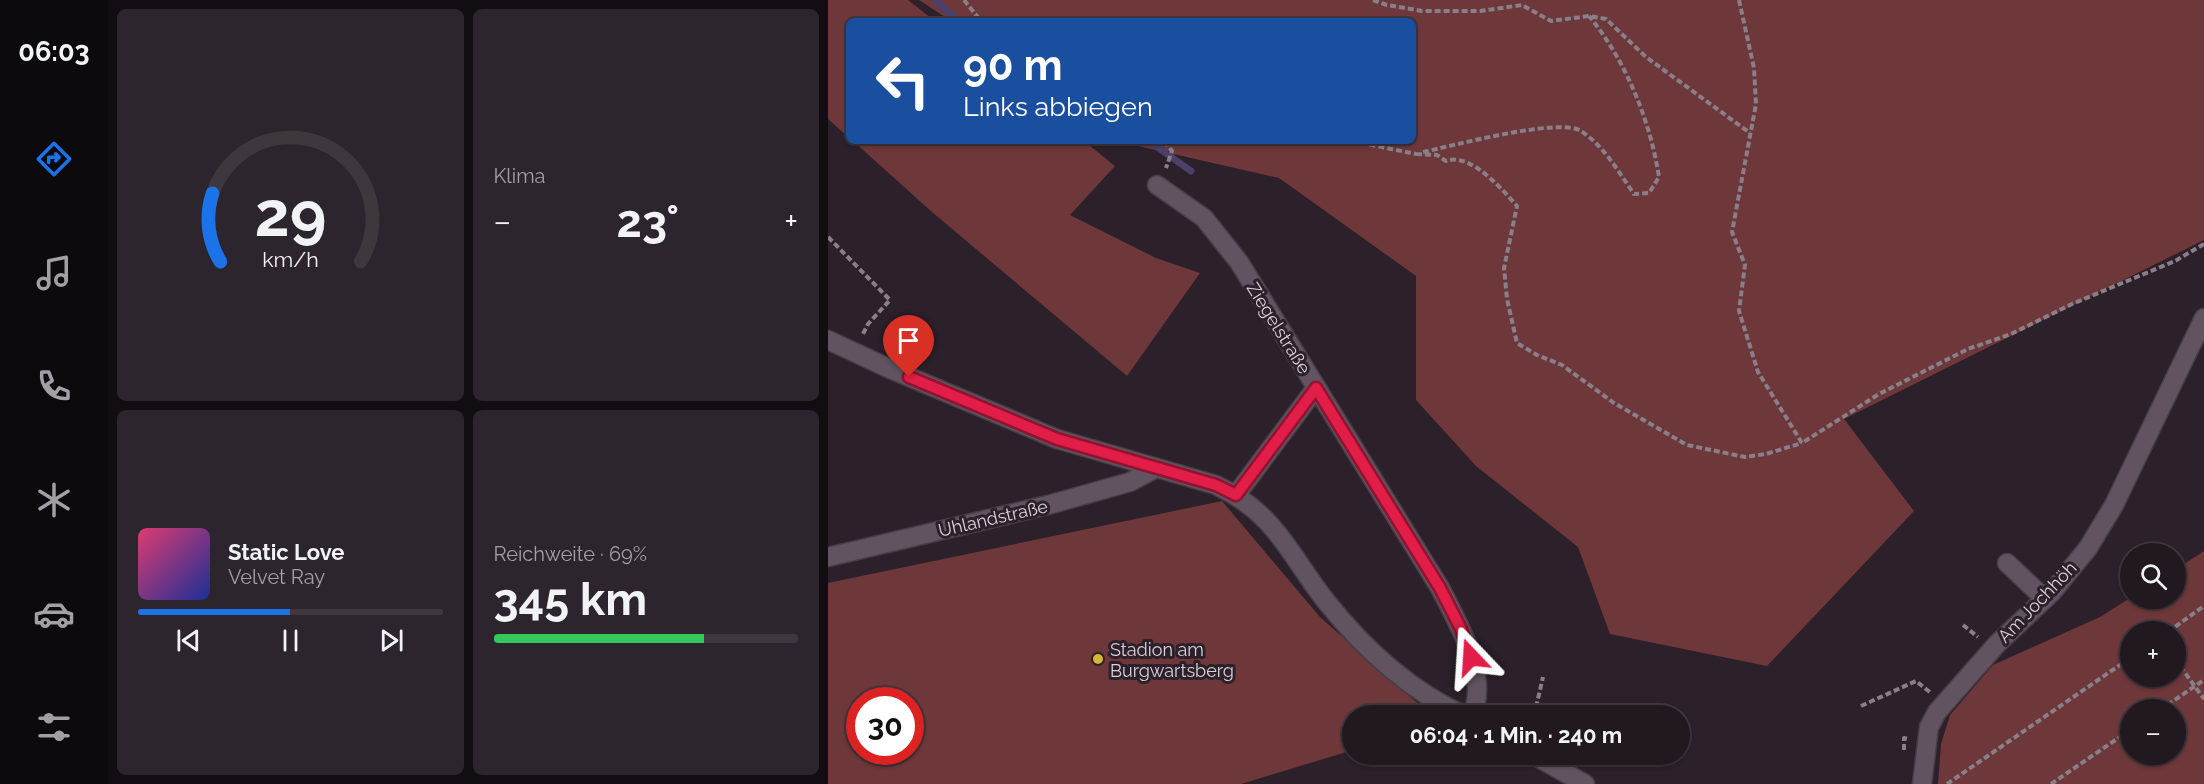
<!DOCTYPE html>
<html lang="de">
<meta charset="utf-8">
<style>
:root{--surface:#211820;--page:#2d252d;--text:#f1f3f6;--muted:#a2a0a5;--line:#3e373e;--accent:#1a73e8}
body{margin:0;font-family:Raleway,sans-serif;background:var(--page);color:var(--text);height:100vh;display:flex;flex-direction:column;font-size:22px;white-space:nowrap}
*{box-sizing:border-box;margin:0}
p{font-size:20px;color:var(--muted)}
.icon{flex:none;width:33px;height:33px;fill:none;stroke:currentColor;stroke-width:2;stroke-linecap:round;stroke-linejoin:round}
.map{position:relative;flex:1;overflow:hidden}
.drawer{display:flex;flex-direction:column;gap:9px;padding:9px;background:#120d12;width:720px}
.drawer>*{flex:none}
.banner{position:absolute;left:18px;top:18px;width:570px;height:126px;border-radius:9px;box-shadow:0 2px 4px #0004,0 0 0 2px var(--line);background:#1a4fa0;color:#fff;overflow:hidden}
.fabs{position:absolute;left:1292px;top:543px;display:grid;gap:12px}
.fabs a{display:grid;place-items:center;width:66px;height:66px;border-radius:50%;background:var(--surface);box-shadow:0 2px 4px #0004,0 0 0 2px var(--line);font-size:30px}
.speed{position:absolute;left:18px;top:687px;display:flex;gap:12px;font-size:30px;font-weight:700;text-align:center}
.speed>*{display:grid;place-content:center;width:78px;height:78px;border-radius:50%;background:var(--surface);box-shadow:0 2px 4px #0004,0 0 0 2px var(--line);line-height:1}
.speed .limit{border:9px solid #d22;background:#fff;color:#111}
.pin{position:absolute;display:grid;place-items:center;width:51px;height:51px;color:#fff;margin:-62px -26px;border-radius:50% 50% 50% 0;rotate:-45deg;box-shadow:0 0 6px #0007}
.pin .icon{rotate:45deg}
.me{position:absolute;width:66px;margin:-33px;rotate:340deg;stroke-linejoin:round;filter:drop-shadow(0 0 4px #0008)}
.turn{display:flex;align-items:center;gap:21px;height:126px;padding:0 18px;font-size:27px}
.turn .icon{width:78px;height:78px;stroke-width:2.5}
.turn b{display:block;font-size:42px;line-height:51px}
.big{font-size:45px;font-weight:700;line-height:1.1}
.drawer .widget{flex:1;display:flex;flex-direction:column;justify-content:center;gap:9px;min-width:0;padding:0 21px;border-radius:9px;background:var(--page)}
.drawer .dial{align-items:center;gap:0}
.dial svg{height:156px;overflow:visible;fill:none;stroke:var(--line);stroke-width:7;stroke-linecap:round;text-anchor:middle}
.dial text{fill:var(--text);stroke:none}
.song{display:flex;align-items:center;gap:18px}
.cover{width:72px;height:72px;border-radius:9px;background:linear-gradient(135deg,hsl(340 70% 55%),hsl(230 70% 35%))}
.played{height:6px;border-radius:3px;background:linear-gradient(90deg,var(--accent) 50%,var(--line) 50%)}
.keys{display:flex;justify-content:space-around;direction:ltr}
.heat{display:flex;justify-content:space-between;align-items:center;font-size:33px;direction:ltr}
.charge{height:9px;border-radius:4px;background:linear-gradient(90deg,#34c759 69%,var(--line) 0)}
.drawer .tiles{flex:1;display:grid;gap:9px;grid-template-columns:repeat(2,1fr)}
.trip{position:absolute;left:514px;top:705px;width:348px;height:60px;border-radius:30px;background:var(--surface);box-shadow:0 2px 4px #0004,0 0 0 2px var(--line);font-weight:700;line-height:60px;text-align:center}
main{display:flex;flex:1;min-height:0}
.dock{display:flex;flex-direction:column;width:108px;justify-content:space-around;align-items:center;background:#0d0a0d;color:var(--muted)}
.dock .icon{width:42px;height:42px}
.dock .on{color:var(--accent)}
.dock b{font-size:27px;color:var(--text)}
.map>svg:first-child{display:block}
.green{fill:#6e3739;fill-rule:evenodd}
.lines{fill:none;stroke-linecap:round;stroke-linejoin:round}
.stream{stroke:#4a4069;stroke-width:7}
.minor-casing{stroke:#473d46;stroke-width:21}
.path{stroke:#897f88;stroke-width:4;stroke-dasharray:6 3;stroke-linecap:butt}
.minor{stroke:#615360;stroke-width:18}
.route-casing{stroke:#92132f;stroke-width:15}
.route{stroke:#e11d48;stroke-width:10}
.poi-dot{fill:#d6b534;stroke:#2c202b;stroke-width:2}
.labels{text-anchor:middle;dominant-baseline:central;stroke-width:6;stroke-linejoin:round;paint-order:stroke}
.street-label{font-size:18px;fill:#d9d1d8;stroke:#2c202b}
.poi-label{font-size:18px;fill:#d9d1d8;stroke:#2c202b;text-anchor:start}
</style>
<main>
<nav class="dock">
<b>06:03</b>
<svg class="icon on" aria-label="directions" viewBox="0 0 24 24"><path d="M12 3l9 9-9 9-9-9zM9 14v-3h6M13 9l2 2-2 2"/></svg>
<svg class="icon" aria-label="music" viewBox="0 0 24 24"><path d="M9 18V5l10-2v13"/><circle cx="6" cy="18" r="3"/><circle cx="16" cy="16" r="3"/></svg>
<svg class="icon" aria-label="phone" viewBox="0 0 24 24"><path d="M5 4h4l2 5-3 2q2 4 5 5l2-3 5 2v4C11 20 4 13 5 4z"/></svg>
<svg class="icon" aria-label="climate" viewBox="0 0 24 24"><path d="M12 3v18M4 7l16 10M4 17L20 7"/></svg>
<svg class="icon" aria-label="car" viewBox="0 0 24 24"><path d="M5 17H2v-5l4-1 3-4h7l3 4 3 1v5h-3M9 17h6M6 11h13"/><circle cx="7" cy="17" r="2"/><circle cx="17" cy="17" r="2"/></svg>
<svg class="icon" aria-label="filters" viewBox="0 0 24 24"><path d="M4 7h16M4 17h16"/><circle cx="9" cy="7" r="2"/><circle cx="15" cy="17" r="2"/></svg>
</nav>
<section class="drawer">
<div class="tiles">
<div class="widget dial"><svg viewBox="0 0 100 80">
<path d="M14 69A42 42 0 1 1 86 69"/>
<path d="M14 69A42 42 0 0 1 10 34" stroke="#1a73e8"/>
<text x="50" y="56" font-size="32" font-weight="700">29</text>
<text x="50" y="72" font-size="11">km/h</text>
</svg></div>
<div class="widget"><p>Klima</p>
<div class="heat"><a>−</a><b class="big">23°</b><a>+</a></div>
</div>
<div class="widget">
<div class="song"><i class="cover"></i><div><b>Static Love</b><p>Velvet Ray</p></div></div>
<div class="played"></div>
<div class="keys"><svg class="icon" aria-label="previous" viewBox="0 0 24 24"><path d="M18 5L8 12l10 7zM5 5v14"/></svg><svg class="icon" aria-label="pause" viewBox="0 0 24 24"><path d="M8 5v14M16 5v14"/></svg><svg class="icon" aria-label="next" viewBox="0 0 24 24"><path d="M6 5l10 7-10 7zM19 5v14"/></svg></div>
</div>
<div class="widget"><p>Reichweite · 69%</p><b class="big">345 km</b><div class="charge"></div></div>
</div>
</section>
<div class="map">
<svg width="1376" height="784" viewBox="0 0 1376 784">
<rect width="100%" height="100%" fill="#2c202b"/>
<path class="green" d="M0 0H80L107 21H21V138L0 119Z
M91 0H1376V240L1016 419 1086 511 939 666 782 634 750 547 648 466 588 400V276L451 178 306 145 301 141H585V21H123Z
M25 141H256L287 166 242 215 328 258 372 273 299 376 104 212Z
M394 501 492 617 603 715 525 716V750L413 784H0V583ZM32 700H82V752H32Z
M1376 551V784H1110L1113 744 1122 715 1165 665 1272 617 1302 598H1347V570ZM1302 632H1347V676H1302ZM1302 710H1347V754H1302Z"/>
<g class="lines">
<path class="stream" d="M107 0 131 21
M321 141 363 171"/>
<g class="minor-casing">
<path id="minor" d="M329 185 376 218 411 262 612 588C629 621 663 679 643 716
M0 340 60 368 229 439 388 485C447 513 460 552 497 600 535 648 580 690 637 716
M408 495 488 388
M0 557 220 505 302 482 328 468
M1179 563 1217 599
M704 754 757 784
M1094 784 1101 727 1109 712 1169 644 1224 592 1260 548 1286 505 1376 318"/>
</g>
<path class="path" d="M136 0 153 21
M545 0 559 5 594 11H652L694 5 723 21 761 16 778 19 818 57 922 133
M911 0 926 68 928 104 904 232 917 265 911 311 930 372 974 443 1051 394 1140 349 1183 334 1244 304 1347 261 1376 244
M336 141 344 151 338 168
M524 141 588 154
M595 152C624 146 731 117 753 131 776 146 790 171 806 194L821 193 831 177C822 120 798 61 761 16
M588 154 609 155 618 161C642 152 674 189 689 206L676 268 679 299 689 343 709 355 734 365 786 403 859 445 917 457 938 454 974 443
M0 237 62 300 40 324 34 336
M1135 625 1150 637
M1340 632 1376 606
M1347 659 1376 699
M1033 706 1088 681 1103 693
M1332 710 1376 680
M706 716 715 677
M1076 750V738L1081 739
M673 754 688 764
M1119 784 1302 658
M1223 784 1302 730"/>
<use href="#minor" class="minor"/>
</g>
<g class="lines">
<g class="route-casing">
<path id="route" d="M81 377 229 439 388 485 408 495 488 388 612 588 633 629 643 657"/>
</g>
<use href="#route" class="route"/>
</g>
<circle class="poi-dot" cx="270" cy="659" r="6"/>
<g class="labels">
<g class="street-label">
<text transform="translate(451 328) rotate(58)">Ziegelstraße</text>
<text transform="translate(165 518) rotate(-13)">Uhlandstraße</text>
<text transform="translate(1209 602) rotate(-46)">Am Jochhöh</text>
</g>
<g class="poi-label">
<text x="282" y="649">Stadion am<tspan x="282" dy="21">Burgwartsberg</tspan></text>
</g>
</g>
</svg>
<div class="fabs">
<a><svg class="icon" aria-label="search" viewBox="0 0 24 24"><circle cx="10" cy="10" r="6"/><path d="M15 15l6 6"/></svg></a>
<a>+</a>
<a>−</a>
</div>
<div class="speed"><div class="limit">30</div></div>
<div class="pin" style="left:81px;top:377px;background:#d93025"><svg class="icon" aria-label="arrive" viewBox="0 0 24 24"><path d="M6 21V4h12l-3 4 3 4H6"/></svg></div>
<svg class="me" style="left:643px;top:657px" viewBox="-20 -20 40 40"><path d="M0-17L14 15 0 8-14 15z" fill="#e11d48" stroke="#fff" stroke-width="4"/></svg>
<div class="trip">06:04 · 1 Min. · 240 m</div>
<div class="banner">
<div class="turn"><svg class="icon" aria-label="left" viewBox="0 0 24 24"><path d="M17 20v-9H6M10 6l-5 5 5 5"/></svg><div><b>90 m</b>Links abbiegen</div></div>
</div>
</div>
</main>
